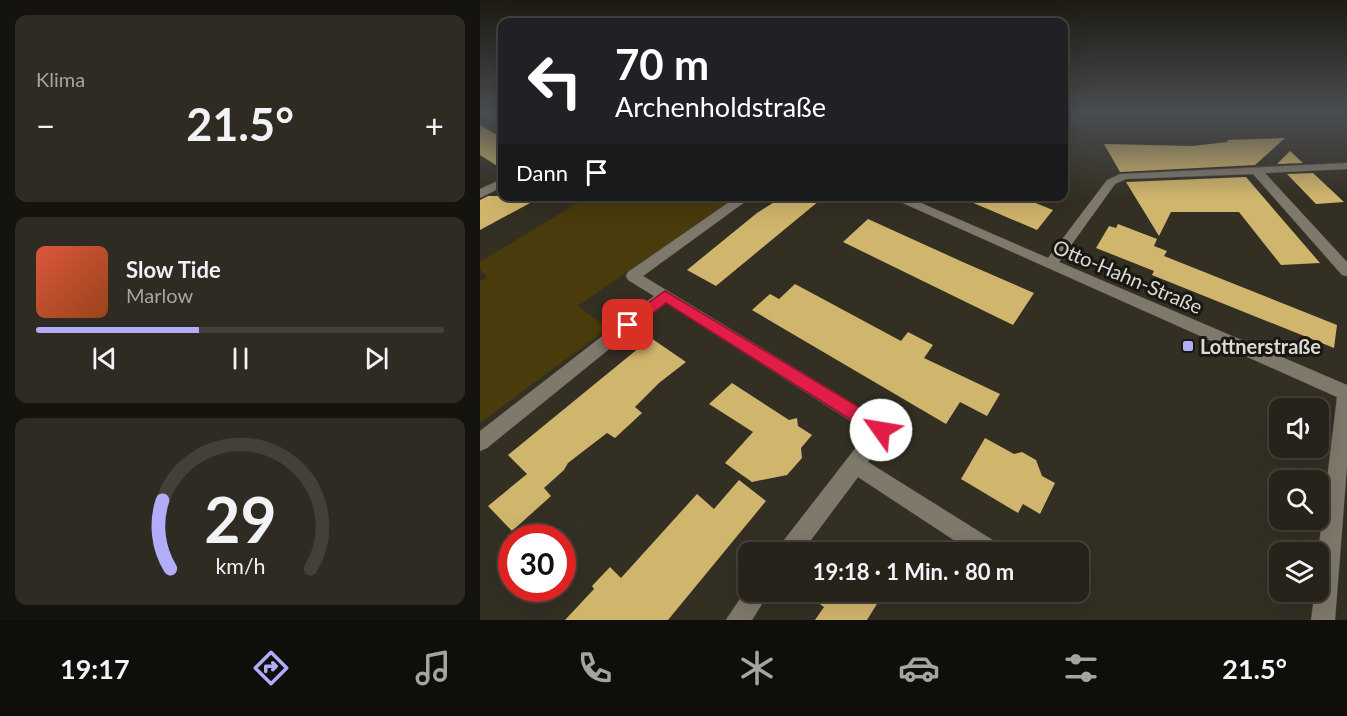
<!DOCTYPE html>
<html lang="de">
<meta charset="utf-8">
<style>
:root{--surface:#27231a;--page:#2f2b23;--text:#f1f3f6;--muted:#a4a4a2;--line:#434039;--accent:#b1adfa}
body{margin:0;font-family:Lato,sans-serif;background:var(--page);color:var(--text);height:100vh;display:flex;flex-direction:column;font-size:22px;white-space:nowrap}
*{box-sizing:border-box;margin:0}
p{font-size:20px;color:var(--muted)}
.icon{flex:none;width:33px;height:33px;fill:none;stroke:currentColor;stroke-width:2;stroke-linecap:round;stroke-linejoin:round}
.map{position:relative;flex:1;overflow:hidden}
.sheet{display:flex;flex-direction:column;gap:15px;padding:15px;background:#15130e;width:480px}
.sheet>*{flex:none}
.top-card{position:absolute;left:18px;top:18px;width:570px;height:183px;border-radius:12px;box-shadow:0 6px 24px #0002,0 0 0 2px var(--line);background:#202124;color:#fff;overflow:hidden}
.fabs{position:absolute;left:789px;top:398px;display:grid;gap:12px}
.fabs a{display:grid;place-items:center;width:60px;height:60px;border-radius:12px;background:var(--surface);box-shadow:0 6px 24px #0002,0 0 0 2px var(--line);font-size:30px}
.speed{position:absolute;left:18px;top:524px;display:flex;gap:12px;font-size:30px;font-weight:700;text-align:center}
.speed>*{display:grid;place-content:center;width:78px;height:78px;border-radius:50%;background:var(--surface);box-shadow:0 6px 24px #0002,0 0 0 2px var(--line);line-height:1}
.speed .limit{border:9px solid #d22;background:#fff;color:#111}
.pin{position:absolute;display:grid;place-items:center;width:51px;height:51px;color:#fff;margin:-26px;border-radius:12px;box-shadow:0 3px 9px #0006}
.me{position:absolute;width:66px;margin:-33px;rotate:302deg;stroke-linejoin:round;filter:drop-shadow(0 0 4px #0008)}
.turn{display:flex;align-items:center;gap:21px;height:126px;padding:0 18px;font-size:27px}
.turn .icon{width:78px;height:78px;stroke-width:2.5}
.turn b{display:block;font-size:42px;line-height:51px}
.then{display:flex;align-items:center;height:57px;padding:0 18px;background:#0003;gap:12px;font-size:22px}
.big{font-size:45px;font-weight:700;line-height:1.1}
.sheet .tile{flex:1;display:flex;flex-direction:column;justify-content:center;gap:9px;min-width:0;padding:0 21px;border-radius:12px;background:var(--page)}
.sheet .dial{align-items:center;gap:0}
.dial svg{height:156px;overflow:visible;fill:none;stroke:var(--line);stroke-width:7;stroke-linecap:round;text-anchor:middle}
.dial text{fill:var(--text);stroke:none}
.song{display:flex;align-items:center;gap:18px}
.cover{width:72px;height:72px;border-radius:9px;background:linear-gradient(135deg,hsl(10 70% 55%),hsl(20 70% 35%))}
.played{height:6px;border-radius:3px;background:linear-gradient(90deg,var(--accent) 40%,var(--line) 40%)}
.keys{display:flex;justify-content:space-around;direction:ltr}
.heat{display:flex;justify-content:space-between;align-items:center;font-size:33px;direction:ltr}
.trip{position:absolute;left:258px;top:542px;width:351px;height:60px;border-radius:12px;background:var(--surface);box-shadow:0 6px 24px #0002,0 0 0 2px var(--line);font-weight:700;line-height:60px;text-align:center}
.tabs{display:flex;height:96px;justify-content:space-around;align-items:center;background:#100e0a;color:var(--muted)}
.tabs .icon{width:42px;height:42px}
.tabs .on{color:var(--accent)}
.tabs b{font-size:27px;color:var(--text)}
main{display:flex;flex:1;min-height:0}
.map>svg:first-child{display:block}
.green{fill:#4a3b0d}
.building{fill:#d0b56c}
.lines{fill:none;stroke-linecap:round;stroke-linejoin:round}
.minor-casing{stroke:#4d4a40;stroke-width:1}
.minor{fill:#7f796c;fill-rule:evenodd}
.route{fill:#e11d48;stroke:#92132f;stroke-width:1.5}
.poi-dot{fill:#b1adfa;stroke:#191712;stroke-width:2}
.labels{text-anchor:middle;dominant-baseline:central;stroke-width:6;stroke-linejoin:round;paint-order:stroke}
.street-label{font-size:20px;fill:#dddad3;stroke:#191712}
.poi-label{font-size:20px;font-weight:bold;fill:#dddad3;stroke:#191712;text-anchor:start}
</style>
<main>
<section class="sheet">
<div class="tile"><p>Klima</p>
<div class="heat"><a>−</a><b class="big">21.5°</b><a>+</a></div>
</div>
<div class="tile">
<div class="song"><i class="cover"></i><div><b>Slow Tide</b><p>Marlow</p></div></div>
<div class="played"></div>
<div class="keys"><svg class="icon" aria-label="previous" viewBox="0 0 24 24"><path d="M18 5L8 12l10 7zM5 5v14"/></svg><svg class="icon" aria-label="pause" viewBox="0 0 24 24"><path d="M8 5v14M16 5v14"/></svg><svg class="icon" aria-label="next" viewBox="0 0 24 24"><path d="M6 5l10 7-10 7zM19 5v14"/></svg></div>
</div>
<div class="tile dial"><svg viewBox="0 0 100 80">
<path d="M14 69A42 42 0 1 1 86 69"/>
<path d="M14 69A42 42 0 0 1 10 34" stroke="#b1adfa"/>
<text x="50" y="56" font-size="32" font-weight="700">29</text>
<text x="50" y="72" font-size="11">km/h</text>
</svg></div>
</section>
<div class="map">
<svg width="867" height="620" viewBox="0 0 867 620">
<rect width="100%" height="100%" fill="#342f23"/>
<path class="green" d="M109 196 255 197 98 306 128 328 0 423V282L7 277 0 269V262Z"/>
<path class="building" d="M0 125 22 138V169L0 155Z
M805 138 775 165 640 172 624 144 712 146 748 142 747 140Z
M810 151 823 163 798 164H797Z
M833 173 864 202 836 204 807 174Z
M766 177 840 263 801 265 759 212H691L679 236 646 182Z
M8 196H63L0 230V200Z
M304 196H345L236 286 207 270 277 213Z
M477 196H538L573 210 557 230Z
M388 219 485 263 554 293 533 325 363 242Z
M638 224 677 239 674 246 687 251 684 256 857 325 854 348 672 275 674 271 616 248 629 226 636 228Z
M315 284 421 341 428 332 453 345 444 358 520 394 507 416 480 402 466 424 272 310 290 294 299 299Z
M171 338 206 362 179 383 155 407 162 413 135 438 127 433 88 463 84 470 64 488 71 496 32 531 8 506 47 474 28 455Z
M252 383 309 420 317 418 318 426 332 435 321 448 322 458 307 475 272 482 245 463 273 432 229 404Z
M505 438 534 454 542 452 556 460 562 476 575 483 560 514 543 504 538 513 481 479Z
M259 480 286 501 188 620H85L114 589 112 586 130 567 141 578 217 494 234 509Z
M340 591H405L387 620H335L344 607 334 600Z"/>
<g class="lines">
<g class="minor-casing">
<path id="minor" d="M867 163V169L785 173 867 262V276L862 275 773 174 646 179 635 184 579 262 867 385V466L855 620H831L835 591H838V554L857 397 407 196H425L568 258 627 180 640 174Z
M22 179V187L0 198V189Z
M258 196H273L163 276 407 424 410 430 388 462 519 544 522 552H492L378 477 322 552H298L301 544 388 432 186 303 7 448 0 451V431L174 296 148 280 146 276 148 272Z
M268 587V591H290L272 620H246Z"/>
</g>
<use href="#minor" class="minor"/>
</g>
<linearGradient id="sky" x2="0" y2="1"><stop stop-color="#1d1a13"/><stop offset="0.57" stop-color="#4a4d50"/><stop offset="1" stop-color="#4a4d50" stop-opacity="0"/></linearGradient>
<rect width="867" height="198" fill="url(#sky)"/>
<path class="route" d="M185 291 407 424 409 430 407 435 401 437 395 435 186 303 153 329H143V321Z"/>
<rect class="poi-dot" x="702" y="340" width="12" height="12" rx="3"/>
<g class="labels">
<g class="street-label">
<text transform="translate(648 276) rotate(23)">Otto-Hahn-Straße</text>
</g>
<g class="poi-label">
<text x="720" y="346">Lottnerstraße</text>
</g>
</g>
</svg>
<div class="fabs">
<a><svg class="icon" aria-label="sound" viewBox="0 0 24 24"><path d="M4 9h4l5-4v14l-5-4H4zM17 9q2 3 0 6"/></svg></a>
<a><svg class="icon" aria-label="search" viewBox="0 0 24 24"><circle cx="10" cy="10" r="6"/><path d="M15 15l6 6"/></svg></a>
<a><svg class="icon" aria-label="layers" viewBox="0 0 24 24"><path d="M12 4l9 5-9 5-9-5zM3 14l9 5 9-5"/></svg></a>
</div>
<div class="speed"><div class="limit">30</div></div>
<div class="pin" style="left:148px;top:325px;background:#d93025"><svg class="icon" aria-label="arrive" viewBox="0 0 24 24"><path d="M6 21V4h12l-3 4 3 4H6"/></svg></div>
<svg class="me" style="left:401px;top:430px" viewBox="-20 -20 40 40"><circle r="19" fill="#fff"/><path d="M0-13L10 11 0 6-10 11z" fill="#e11d48"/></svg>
<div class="trip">19:18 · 1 Min. · 80 m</div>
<div class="top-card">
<div class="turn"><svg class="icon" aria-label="left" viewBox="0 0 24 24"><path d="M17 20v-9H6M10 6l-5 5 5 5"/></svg><div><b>70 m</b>Archenholdstraße</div></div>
<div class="then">Dann<svg class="icon" aria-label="arrive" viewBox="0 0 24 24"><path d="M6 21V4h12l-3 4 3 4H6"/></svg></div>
</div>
</div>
</main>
<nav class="tabs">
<b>19:17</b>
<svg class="icon on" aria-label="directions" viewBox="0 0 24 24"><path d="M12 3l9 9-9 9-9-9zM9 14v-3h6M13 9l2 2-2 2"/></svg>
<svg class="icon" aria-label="music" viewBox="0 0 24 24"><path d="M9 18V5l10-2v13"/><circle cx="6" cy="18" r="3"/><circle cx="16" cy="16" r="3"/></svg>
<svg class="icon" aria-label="phone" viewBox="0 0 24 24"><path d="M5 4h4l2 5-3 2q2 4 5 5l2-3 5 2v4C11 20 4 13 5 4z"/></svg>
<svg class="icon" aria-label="climate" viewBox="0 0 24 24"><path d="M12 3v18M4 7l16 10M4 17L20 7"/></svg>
<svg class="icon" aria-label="car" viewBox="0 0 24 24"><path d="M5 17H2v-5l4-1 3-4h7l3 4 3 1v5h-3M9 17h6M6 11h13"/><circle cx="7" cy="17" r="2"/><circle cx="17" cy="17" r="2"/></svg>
<svg class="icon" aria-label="filters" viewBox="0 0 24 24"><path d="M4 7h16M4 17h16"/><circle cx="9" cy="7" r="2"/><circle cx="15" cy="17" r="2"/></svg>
<b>21.5°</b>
</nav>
